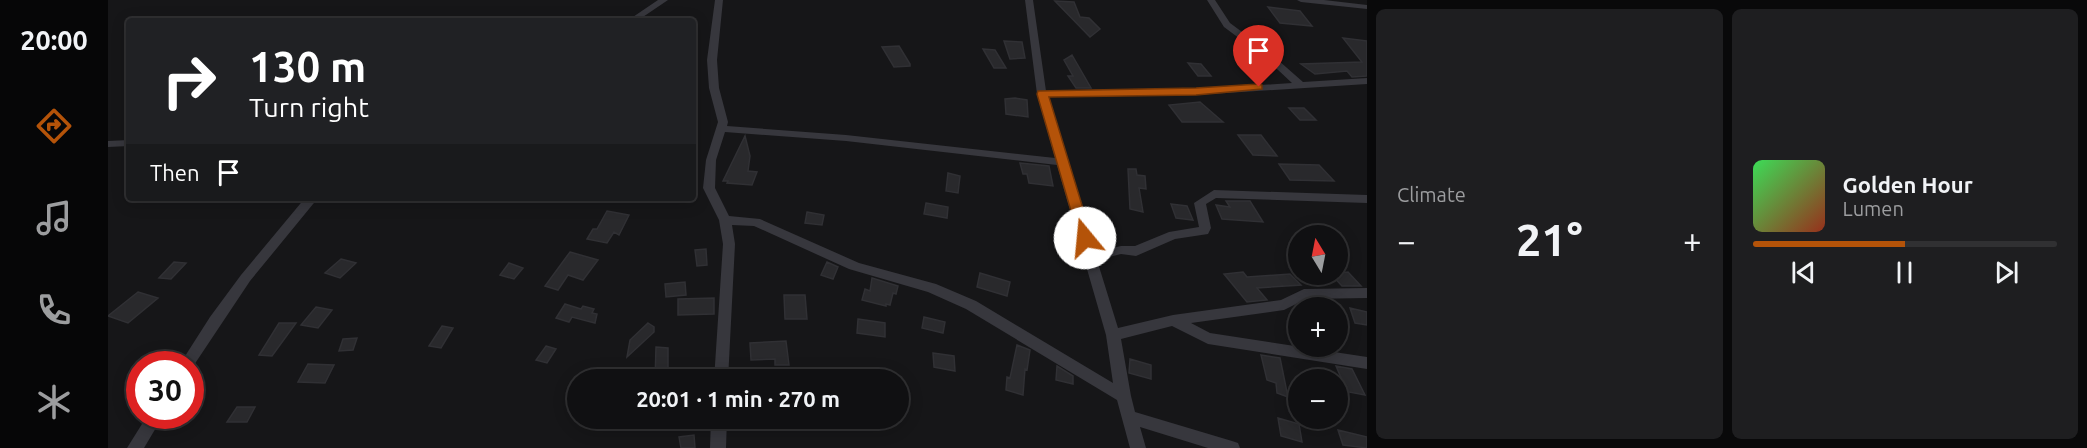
<!DOCTYPE html>
<meta charset="utf-8">
<style>
:root{--surface:#101012;--page:#1e1e20;--text:#f1f3f6;--muted:#9c9d9f;--line:#303032;--accent:#b45309}
body{margin:0;font-family:Ubuntu,sans-serif;background:var(--page);color:var(--text);height:100vh;display:flex;flex-direction:column;font-size:22px;white-space:nowrap}
*{box-sizing:border-box;margin:0}
p{font-size:20px;color:var(--muted)}
.icon{flex:none;width:33px;height:33px;fill:none;stroke:currentColor;stroke-width:2;stroke-linecap:round;stroke-linejoin:round}
.map{position:relative;flex:1;overflow:hidden}
.sheet{display:flex;flex-direction:column;gap:9px;padding:9px;background:#09090a;width:720px}
.sheet>*{flex:none}
.hud{position:absolute;left:18px;top:18px;width:570px;height:183px;border-radius:6px;box-shadow:0 3px 15px #0003,0 0 0 2px var(--line);background:#202124;color:#fff;overflow:hidden}
.needle{width:39px;rotate:350deg}
.tools{position:absolute;left:1180px;top:225px;display:grid;gap:12px}
.tools a{display:grid;place-items:center;width:60px;height:60px;border-radius:50%;background:var(--surface);box-shadow:0 3px 15px #0003,0 0 0 2px var(--line);font-size:30px}
.speed{position:absolute;left:18px;top:351px;display:flex;gap:12px;font-size:30px;font-weight:700;text-align:center}
.speed>*{display:grid;place-content:center;width:78px;height:78px;border-radius:50%;background:var(--surface);box-shadow:0 3px 15px #0003,0 0 0 2px var(--line);line-height:1}
.speed .limit{border:9px solid #d22;background:#fff;color:#111}
.pin{position:absolute;display:grid;place-items:center;width:51px;height:51px;color:#fff;margin:-62px -26px;border-radius:50% 50% 50% 0;rotate:-45deg;box-shadow:0 0 6px #0007}
.pin .icon{rotate:45deg}
.me{position:absolute;width:66px;margin:-33px;rotate:343deg;stroke-linejoin:round;filter:drop-shadow(0 0 4px #0008)}
.turn{display:flex;align-items:center;gap:21px;height:126px;padding:0 24px;font-size:27px}
.turn .icon{width:78px;height:78px;stroke-width:2.5}
.turn b{display:block;font-size:42px;line-height:51px}
.then{display:flex;align-items:center;height:57px;padding:0 24px;background:#0003;gap:12px;font-size:22px}
.big{font-size:45px;font-weight:700;line-height:1.1}
.sheet .widget{flex:1;display:flex;flex-direction:column;justify-content:center;gap:9px;min-width:0;padding:0 21px;border-radius:9px;background:var(--page)}
.song{display:flex;align-items:center;gap:18px}
.cover{width:72px;height:72px;border-radius:9px;background:linear-gradient(135deg,hsl(130 70% 55%),hsl(10 70% 35%))}
.played{height:6px;border-radius:3px;background:linear-gradient(90deg,var(--accent) 50%,var(--line) 50%)}
.keys{display:flex;justify-content:space-around;direction:ltr}
.heat{display:flex;justify-content:space-between;align-items:center;font-size:33px;direction:ltr}
.sheet .tiles{flex:1;display:grid;gap:9px;grid-template-columns:repeat(2,1fr)}
.trip{position:absolute;left:459px;top:369px;width:342px;height:60px;border-radius:30px;background:var(--surface);box-shadow:0 3px 15px #0003,0 0 0 2px var(--line);font-weight:700;line-height:60px;text-align:center}
main{display:flex;flex:1;min-height:0}
.tabs{display:flex;flex-direction:column;width:108px;justify-content:space-around;align-items:center;background:#060607;color:var(--muted)}
.tabs .icon{width:42px;height:42px}
.tabs .selected{color:var(--accent)}
.tabs b{font-size:27px;color:var(--text)}
.map>svg:first-child{display:block}
.building{fill:#29292c;stroke:#303034;stroke-width:1.5}
.lines{fill:none;stroke-linecap:round;stroke-linejoin:round}
.minor{fill:#37373d;fill-rule:evenodd}
.route{fill:#b45309;stroke:#753606;stroke-width:1.5}
</style>
<main>
<nav class="tabs">
<b>20:00</b>
<svg class="icon selected" aria-label="directions" viewBox="0 0 24 24"><path d="M12 3l9 9-9 9-9-9zM9 14v-3h6M13 9l2 2-2 2"/></svg>
<svg class="icon" aria-label="music" viewBox="0 0 24 24"><path d="M9 18V5l10-2v13"/><circle cx="6" cy="18" r="3"/><circle cx="16" cy="16" r="3"/></svg>
<svg class="icon" aria-label="phone" viewBox="0 0 24 24"><path d="M5 4h4l2 5-3 2q2 4 5 5l2-3 5 2v4C11 20 4 13 5 4z"/></svg>
<svg class="icon" aria-label="climate" viewBox="0 0 24 24"><path d="M12 3v18M4 7l16 10M4 17L20 7"/></svg>
</nav>
<div class="map">
<svg width="1259" height="448" viewBox="0 0 1259 448">
<rect width="100%" height="100%" fill="#161618"/>
<path class="building" d="M947 1 966 2 972 17 981 18 992 29 982 37Z
M1160 7 1192 11 1204 26 1172 23Z
M1235 38 1259 41V76L1244 77 1239 71 1207 74 1193 64 1254 62Z
M896 41 914 42 917 58 902 59Z
M791 46 802 64V66L786 67 774 47Z
M875 49 887 50 898 68H886Z
M964 55 983 88H968L960 76H965L956 60Z
M1080 63 1093 64 1103 76H1090Z
M907 98 919 100 920 117 898 114 897 99Z
M1092 102 1115 122H1074L1061 105Z
M1181 108H1196L1208 120H1192Z
M1130 135H1153L1169 156 1145 155Z
M637 136 642 156 640 171 649 172 644 185 619 183 620 181H615Z
M912 163 941 166 945 186 921 183 919 174H915Z
M1171 164 1211 165 1226 181 1182 180Z
M1020 169H1028L1029 175 1037 176 1038 189 1031 188 1035 212 1022 209Z
M840 173 852 176 850 193 838 191Z
M1118 201H1142L1155 222 1114 219 1108 205 1122 207Z
M818 203 840 207 839 218 816 214Z
M1063 204 1079 206 1085 220 1068 218Z
M499 211 521 215 511 235 506 232 499 243 479 239 485 229H489Z
M699 212 716 215 714 225 697 223Z
M598 249 599 265 589 266 587 250Z
M462 252 490 260 475 280 460 275 450 290 437 286Z
M233 259 248 263 232 278 217 273Z
M66 262 78 263 63 279 51 278Z
M719 262 730 267 725 279 713 275Z
M401 263 415 268 406 279 392 275Z
M1135 272 1139 277 1182 274 1193 285 1149 288 1159 300 1139 302 1116 274Z
M1240 272 1253 286H1234L1223 274Z
M872 273 902 282 899 296 869 287Z
M764 278 790 286 788 294 785 293 782 305 778 304V306L754 300 757 289 762 291Z
M577 282 578 295 558 297 557 284Z
M30 292 50 298 20 323 0 316Z
M676 295H697L699 319H677Z
M606 298V314L570 315V299Z
M457 304 473 309 475 306 486 309 484 313 489 314 487 323 464 317 461 322 448 318Z
M208 307 224 310 210 328 193 325Z
M1242 308 1259 312V325L1247 323Z
M816 317 837 322 835 333 814 328Z
M750 319 777 323V337L749 333Z
M171 323H188L164 356 151 355Z
M540 323 546 327V332L519 357 522 340Z
M334 326 345 328 333 348 321 346Z
M249 338 245 350 231 351 235 339Z
M678 341 681 365H667V359L643 360 642 343Z
M909 345 922 350 919 370 917 369 915 395 898 390 899 377 902 378Z
M438 346 448 349 439 363 428 360Z
M548 347 560 348V380H547Z
M825 353 846 356 847 371 826 367Z
M1153 355 1172 358 1180 397 1169 393 1168 383 1159 380Z
M1022 359 1043 365V379L1021 373Z
M200 364 226 365 217 383 190 382Z
M949 366 965 376V384L948 380Z
M1228 366 1244 369 1257 395 1230 390V379L1234 380Z
M129 407H147L139 422H119Z
M1170 418 1191 424 1194 442 1173 436Z
M1230 430 1259 437V448L1235 445Z
M586 435 587 448H573L571 437Z"/>
<g class="lines">
<path class="minor" d="M550 0H560L529 21H519Z
M607 0H615L609 60 611 88 620 122 619 126 738 135 947 158 929 94 917 0H925L938 91 1088 89 1184 83 1155 56 1116 27 1099 0H1107L1122 23 1161 52 1195 82 1259 78V84L1088 95 940 97 987 252 1013 246H1027L1061 232 1091 227 1086 203 1106 190 1259 195V203L1108 198 1098 204 1103 228 1100 234 1067 239 1028 256 1013 254 989 260 1010 328 1065 315 1173 300 1196 289 1259 288V298L1198 299 1176 310 1083 323 1102 333 1259 357V369L1100 344 1064 326 1013 339 1023 396 1027 412 1124 441 1130 443 1132 448H1100L1032 427 1038 448H1022L1009 400 858 309 820 292 741 269 646 226 624 225 627 244 620 380H606L615 244 611 220 595 188 598 160 610 122 601 88 599 60ZM617 132 738 141 949 165 998 335 1005 383 868 301 828 284 751 263 652 219 621 216 607 188 608 160Z
M1189 0H1216L1259 5V9L1193 2Z
M21 140V146L0 147V141Z
M197 198H210L142 281 84 368 82 369V364H72L102 317 133 275Z
M39 416H55L36 448H19Z
M603 418H619L618 448H602Z"/>
</g>
<path class="route" d="M1151 84 1154 85V89L1088 95 941 97 984 238 977 243 972 242 929 94 930 91 1088 88Z"/>
</svg>
<div class="tools">
<a><svg class="needle" viewBox="-14 -14 28 28"><path d="M0-13l5 13h-10z" fill="#e53935"/><path d="M0 13l5-13h-10z" fill="#9c9d9f"/></svg></a>
<a>+</a>
<a>−</a>
</div>
<div class="speed"><div class="limit">30</div></div>
<div class="pin" style="left:1151px;top:87px;background:#d93025"><svg class="icon" aria-label="arrive" viewBox="0 0 24 24"><path d="M6 21V4h12l-3 4 3 4H6"/></svg></div>
<svg class="me" style="left:977px;top:238px" viewBox="-20 -20 40 40"><circle r="19" fill="#fff"/><path d="M0-13L10 11 0 6-10 11z" fill="#b45309"/></svg>
<div class="trip">20:01 · 1 min · 270 m</div>
<div class="hud">
<div class="turn"><svg class="icon" aria-label="right" viewBox="0 0 24 24"><path d="M7 20v-9h11M14 6l5 5-5 5"/></svg><div><b>130 m</b>Turn right</div></div>
<div class="then">Then<svg class="icon" aria-label="arrive" viewBox="0 0 24 24"><path d="M6 21V4h12l-3 4 3 4H6"/></svg></div>
</div>
</div>
<section class="sheet">
<div class="tiles">
<div class="widget"><p>Climate</p>
<div class="heat"><a>−</a><b class="big">21°</b><a>+</a></div>
</div>
<div class="widget">
<div class="song"><i class="cover"></i><div><b>Golden Hour</b><p>Lumen</p></div></div>
<div class="played"></div>
<div class="keys"><svg class="icon" aria-label="previous" viewBox="0 0 24 24"><path d="M18 5L8 12l10 7zM5 5v14"/></svg><svg class="icon" aria-label="pause" viewBox="0 0 24 24"><path d="M8 5v14M16 5v14"/></svg><svg class="icon" aria-label="next" viewBox="0 0 24 24"><path d="M6 5l10 7-10 7zM19 5v14"/></svg></div>
</div>
</div>
</section>
</main>
